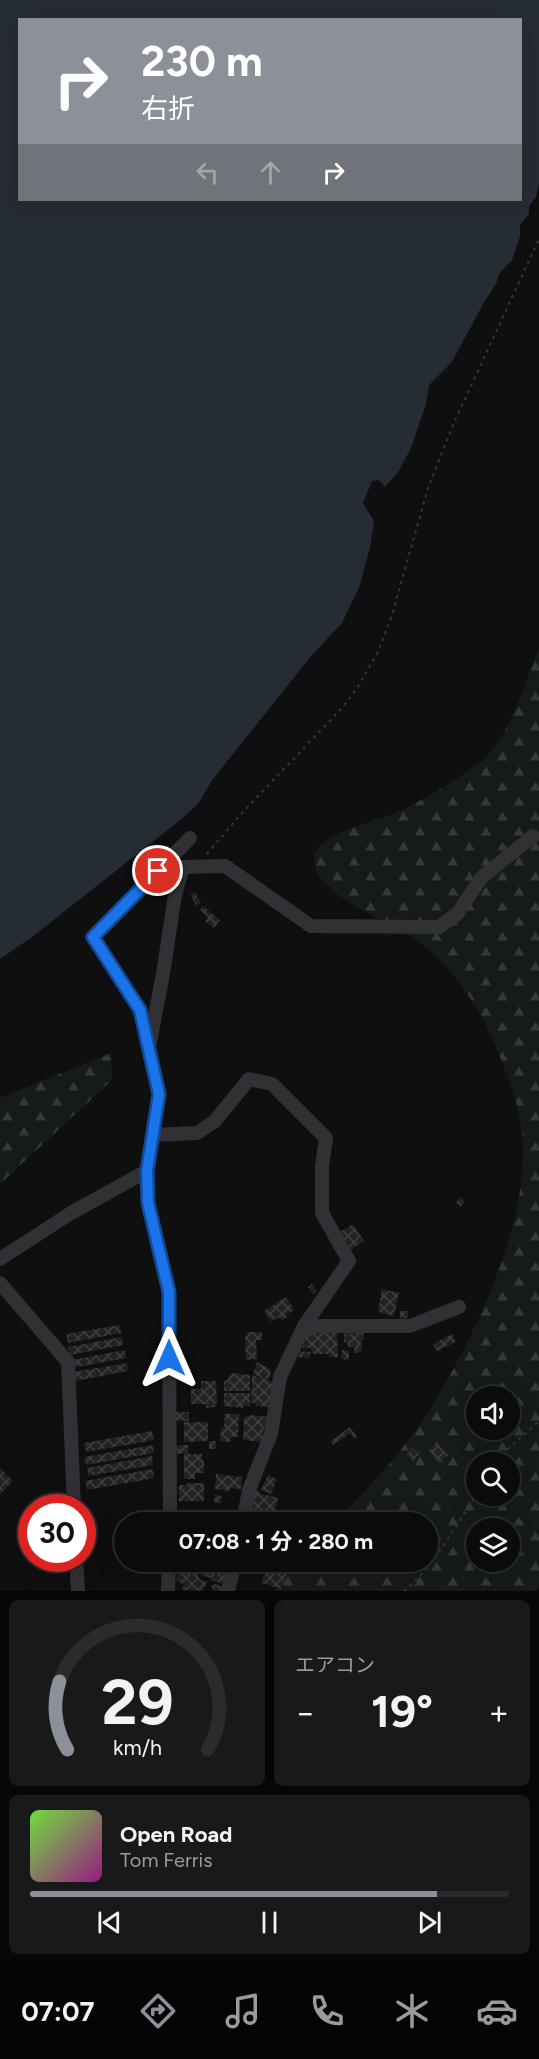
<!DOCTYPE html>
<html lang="ja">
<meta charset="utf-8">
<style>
:root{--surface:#0b0b0c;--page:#19191a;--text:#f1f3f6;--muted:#9a9b9d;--line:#2b2b2d;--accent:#8c9099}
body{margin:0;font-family:Figtree,"Noto Sans JP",sans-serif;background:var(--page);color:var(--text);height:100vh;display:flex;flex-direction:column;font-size:22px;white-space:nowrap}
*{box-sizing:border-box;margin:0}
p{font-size:20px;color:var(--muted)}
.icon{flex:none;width:33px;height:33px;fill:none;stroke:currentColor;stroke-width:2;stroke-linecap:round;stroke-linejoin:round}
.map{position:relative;height:1591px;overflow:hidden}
.sheet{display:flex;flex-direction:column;gap:9px;padding:9px;background:#060607;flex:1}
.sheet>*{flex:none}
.guide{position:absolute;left:18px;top:18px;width:504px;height:183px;border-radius:0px;box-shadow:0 6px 24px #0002,0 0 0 2px var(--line);background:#8c9099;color:#fff;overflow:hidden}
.controls{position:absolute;left:466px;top:1386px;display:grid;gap:12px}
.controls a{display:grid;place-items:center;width:54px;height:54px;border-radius:50%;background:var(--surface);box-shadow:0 6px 24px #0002,0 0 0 2px var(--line);font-size:30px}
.speed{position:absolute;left:18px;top:1494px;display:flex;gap:12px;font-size:30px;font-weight:700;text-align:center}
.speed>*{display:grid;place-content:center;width:78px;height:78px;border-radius:50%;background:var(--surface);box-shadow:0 6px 24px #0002,0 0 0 2px var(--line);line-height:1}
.speed .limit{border:9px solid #d22;background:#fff;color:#111}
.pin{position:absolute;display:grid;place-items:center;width:51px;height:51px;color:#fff;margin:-26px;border:3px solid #fff;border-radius:50%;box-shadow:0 2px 6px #0007}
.me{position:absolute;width:66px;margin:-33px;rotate:0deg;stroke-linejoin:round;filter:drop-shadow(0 0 4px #0008)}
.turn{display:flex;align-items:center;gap:21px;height:126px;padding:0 24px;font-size:27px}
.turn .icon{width:78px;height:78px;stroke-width:2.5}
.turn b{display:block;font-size:42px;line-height:51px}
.lanes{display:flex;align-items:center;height:57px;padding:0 24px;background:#0003;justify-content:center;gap:30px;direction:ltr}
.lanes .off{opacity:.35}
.big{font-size:45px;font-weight:700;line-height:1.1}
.sheet .tile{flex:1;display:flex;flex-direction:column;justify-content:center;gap:9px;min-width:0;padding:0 21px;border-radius:9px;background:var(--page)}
.sheet .dial{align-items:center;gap:0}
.dial svg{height:156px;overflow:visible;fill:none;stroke:var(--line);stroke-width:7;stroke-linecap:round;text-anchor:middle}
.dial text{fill:var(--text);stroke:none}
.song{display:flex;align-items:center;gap:18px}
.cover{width:72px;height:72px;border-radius:9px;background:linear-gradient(135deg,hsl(100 70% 55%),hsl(310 70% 35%))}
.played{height:6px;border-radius:3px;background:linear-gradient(90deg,var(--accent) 85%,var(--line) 85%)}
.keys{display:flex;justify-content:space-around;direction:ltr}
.heat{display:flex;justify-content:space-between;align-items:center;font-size:33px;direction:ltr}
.sheet .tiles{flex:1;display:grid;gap:9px;grid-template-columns:1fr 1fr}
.tile:last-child{grid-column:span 2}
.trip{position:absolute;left:114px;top:1512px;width:324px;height:60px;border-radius:30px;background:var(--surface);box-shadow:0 6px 24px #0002,0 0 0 2px var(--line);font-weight:700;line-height:60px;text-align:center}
.dock{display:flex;height:96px;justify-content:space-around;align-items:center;background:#040405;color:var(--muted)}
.dock .icon{width:42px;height:42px}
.dock .active{color:var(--accent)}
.dock b{font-size:27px;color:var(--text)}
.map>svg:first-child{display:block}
.forest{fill:url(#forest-firs);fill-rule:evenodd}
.water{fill:#262c34;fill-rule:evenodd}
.building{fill:url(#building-cross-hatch)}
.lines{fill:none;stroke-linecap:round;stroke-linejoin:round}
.path{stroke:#36373c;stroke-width:2;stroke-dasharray:3 4.5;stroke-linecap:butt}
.street{stroke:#303035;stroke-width:14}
.route-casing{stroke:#114b97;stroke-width:15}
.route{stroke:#1a73e8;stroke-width:10}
</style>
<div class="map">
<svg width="539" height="1591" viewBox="0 0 539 1591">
<defs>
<pattern id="forest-firs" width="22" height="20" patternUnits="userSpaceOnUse" patternTransform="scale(1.5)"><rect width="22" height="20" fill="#151b17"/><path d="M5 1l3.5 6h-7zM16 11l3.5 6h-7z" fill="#343936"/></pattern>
<pattern id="building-cross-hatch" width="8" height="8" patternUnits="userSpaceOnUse" patternTransform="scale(1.5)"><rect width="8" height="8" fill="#222224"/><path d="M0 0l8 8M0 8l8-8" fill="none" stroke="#3f3f41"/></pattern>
</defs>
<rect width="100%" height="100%" fill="#0f0f10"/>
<path class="forest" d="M539 648V1586L536 1591H273L300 1562H428V1522H335C357 1499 380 1476 400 1451 457 1380 534 1225 522 1133 519 1107 510 1081 500 1057 484 1014 456 970 419 942 394 921 310 896 314 856 317 834 378 821 397 812 423 800 447 787 470 769 476 765 483 761 488 755 511 730 526 680 539 648ZM477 1396H510V1430H477ZM477 1462H510V1496H477ZM477 1528H510V1562H477Z
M111 1053 112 1080 0 1184V1098Z"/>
<path class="water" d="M0 0H539V183L536 197 529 206V214L520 225V236L512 260 499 274 496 284 483 304 452 362 429 385 426 404 411 448 398 472 385 487 379 480 372 481 363 503 374 521 370 547 360 585 342 623 312 655 213 779 198 804 179 821 32 937 0 959ZM20 20H520V200H20Z"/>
<path class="building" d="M195 892 201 903 196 905 190 895Z
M203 906 220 920 214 928 205 921 208 917 200 910Z
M461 1197 465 1202 460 1207 456 1202Z
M353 1224 364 1241 349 1251 338 1233Z
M312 1284 317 1291 313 1294 308 1287Z
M382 1289 399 1293 394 1316 378 1312Z
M286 1297 294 1310 286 1315 288 1317 282 1321 279 1317 271 1322 264 1311Z
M400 1311H408V1318L400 1319Z
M120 1325 121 1333 68 1343 66 1334Z
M249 1332H262V1340H256L257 1359 246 1360 245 1338Z
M313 1332 337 1333 338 1357H329V1354H311V1348H303V1333Z
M363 1332 364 1340H361L362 1352 355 1353 354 1347H348L347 1342 344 1343V1334Z
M452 1334 456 1342 437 1351 433 1344Z
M122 1337 123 1345 70 1355 68 1347Z
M125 1350 126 1358 72 1368 71 1360Z
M342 1350 349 1351V1360L341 1359Z
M299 1351 310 1352V1358L299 1357Z
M257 1362 270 1369 271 1372 269 1380 253 1374Z
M127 1363 128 1371 75 1381 73 1372Z
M233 1373 250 1375V1391H224V1380H228V1376Z
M252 1375 274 1382 273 1392H270V1407L256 1406V1403H251Z
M201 1381H216L217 1404H215V1407L206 1408V1404H191V1389H201Z
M224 1393H250V1406H243V1408L224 1406Z
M176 1412H189V1421H176Z
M225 1414H239L238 1437H230V1442L220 1441 221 1428H224Z
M251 1415 270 1417 268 1428 264 1427 262 1442 243 1440 244 1419 246 1416H251Z
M184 1422H208V1441L184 1442Z
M350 1427 357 1437 355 1439 350 1433 333 1445 331 1441Z
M152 1431 154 1440 86 1452 84 1443Z
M209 1441H216V1449H209Z
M436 1443 448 1455 439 1464 429 1450Z
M153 1445 154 1453 86 1465 84 1457Z
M176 1445H188V1454H202V1459H204V1473H195V1479H184V1453L177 1454Z
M413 1447 420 1453 413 1461 406 1456Z
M152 1456 153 1465 88 1476 87 1468Z
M0 1468 13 1481 0 1494Z
M153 1469 154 1478 87 1490 85 1481Z
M216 1474 242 1477 241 1489 230 1488 229 1491 215 1489Z
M268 1475 277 1479 271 1494 261 1490Z
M187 1483H204V1501H179V1485H187Z
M252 1489 260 1491 259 1493 278 1498 273 1519 251 1514 252 1510 248 1509Z
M215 1495 222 1496 221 1503 214 1502Z
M211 1518 226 1522H210Z
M206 1562H229L228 1564 225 1563 224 1567 228 1568 225 1585 211 1580 212 1578 202 1576Z
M238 1562H247L245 1572 236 1570Z
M266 1562 289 1570 281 1589 262 1583Z
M276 1562H297L295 1565H292L291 1568Z
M182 1566 192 1571 199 1576 198 1578 207 1582 203 1591 182 1590 184 1585 176 1580Z
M214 1584 225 1587 224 1591H215L211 1587Z"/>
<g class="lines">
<path class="path" d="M207 854 241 814 342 708 357 688 378 652 392 615 428 488 453 425 539 239
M499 1462 508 1449 539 1421
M404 1591C433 1568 456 1525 477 1494"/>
<path class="street" d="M150 1042 163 974 175 895 183 867 225 866 311 926 439 927 458 913 481 878 533 836
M153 1135 197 1133 215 1121 249 1079 272 1084 326 1138 322 1166V1213L349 1261 304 1326 280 1377 271 1434 249 1490 243 1522
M0 1259 71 1213 147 1171
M0 1283 68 1362 74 1508
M304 1326H410L459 1307
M170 1522 169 1292 148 1203 147 1171 159 1093 140 1010 93 937 190 838
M76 1558 78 1591
M168 1591 169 1562
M228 1591 235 1562"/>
</g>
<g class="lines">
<g class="route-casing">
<path id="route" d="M158 871 93 937 140 1010 159 1094 147 1171 148 1203 169 1292V1358"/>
</g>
<use href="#route" class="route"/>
</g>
</svg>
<div class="controls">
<a><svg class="icon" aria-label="sound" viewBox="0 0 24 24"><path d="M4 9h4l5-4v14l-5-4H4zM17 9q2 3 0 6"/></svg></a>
<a><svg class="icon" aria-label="search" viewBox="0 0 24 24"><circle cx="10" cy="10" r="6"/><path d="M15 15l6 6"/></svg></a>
<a><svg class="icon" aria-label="layers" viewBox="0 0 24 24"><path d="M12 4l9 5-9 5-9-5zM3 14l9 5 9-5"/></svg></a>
</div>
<div class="speed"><div class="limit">30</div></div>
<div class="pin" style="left:158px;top:871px;background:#d93025"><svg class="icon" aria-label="arrive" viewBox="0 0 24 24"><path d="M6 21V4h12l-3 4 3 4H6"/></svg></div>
<svg class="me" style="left:169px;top:1358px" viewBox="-20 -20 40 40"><path d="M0-17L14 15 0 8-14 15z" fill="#1a73e8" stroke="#fff" stroke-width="4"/></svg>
<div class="trip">07:08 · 1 分 · 280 m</div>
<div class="guide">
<div class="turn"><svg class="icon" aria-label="right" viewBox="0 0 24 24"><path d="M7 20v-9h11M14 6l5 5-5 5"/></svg><div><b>230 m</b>右折</div></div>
<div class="lanes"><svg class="icon off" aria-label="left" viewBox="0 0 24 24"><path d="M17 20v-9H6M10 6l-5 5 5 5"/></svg><svg class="icon off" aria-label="ahead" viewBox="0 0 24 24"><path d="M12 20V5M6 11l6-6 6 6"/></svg><svg class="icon" aria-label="right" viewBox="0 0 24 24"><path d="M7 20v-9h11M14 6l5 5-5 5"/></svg></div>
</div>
</div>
<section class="sheet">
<div class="tiles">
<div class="tile dial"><svg viewBox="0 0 100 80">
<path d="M14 69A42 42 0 1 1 86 69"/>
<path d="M14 69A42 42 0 0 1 10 34" stroke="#8c9099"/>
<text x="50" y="56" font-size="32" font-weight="700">29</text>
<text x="50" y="72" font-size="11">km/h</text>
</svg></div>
<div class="tile"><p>エアコン</p>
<div class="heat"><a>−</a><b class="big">19°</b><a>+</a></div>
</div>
<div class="tile">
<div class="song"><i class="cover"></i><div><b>Open Road</b><p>Tom Ferris</p></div></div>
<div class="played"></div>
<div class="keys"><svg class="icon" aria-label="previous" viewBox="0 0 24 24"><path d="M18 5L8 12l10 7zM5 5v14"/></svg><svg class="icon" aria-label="pause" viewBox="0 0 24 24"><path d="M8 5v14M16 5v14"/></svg><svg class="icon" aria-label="next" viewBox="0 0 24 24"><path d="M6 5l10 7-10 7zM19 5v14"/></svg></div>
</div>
</div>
</section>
<nav class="dock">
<b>07:07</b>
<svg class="icon active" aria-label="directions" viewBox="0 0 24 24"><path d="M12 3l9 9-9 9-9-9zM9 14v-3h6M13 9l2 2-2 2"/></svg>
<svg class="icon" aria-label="music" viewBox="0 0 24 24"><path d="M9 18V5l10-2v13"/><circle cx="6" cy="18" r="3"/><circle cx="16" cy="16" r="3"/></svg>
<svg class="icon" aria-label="phone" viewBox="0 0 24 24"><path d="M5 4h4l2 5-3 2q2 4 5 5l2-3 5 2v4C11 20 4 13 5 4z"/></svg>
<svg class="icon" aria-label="climate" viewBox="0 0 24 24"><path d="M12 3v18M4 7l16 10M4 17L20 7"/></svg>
<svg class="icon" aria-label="car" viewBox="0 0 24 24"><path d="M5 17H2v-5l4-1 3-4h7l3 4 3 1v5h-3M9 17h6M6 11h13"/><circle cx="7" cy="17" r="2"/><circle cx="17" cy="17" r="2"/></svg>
</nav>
